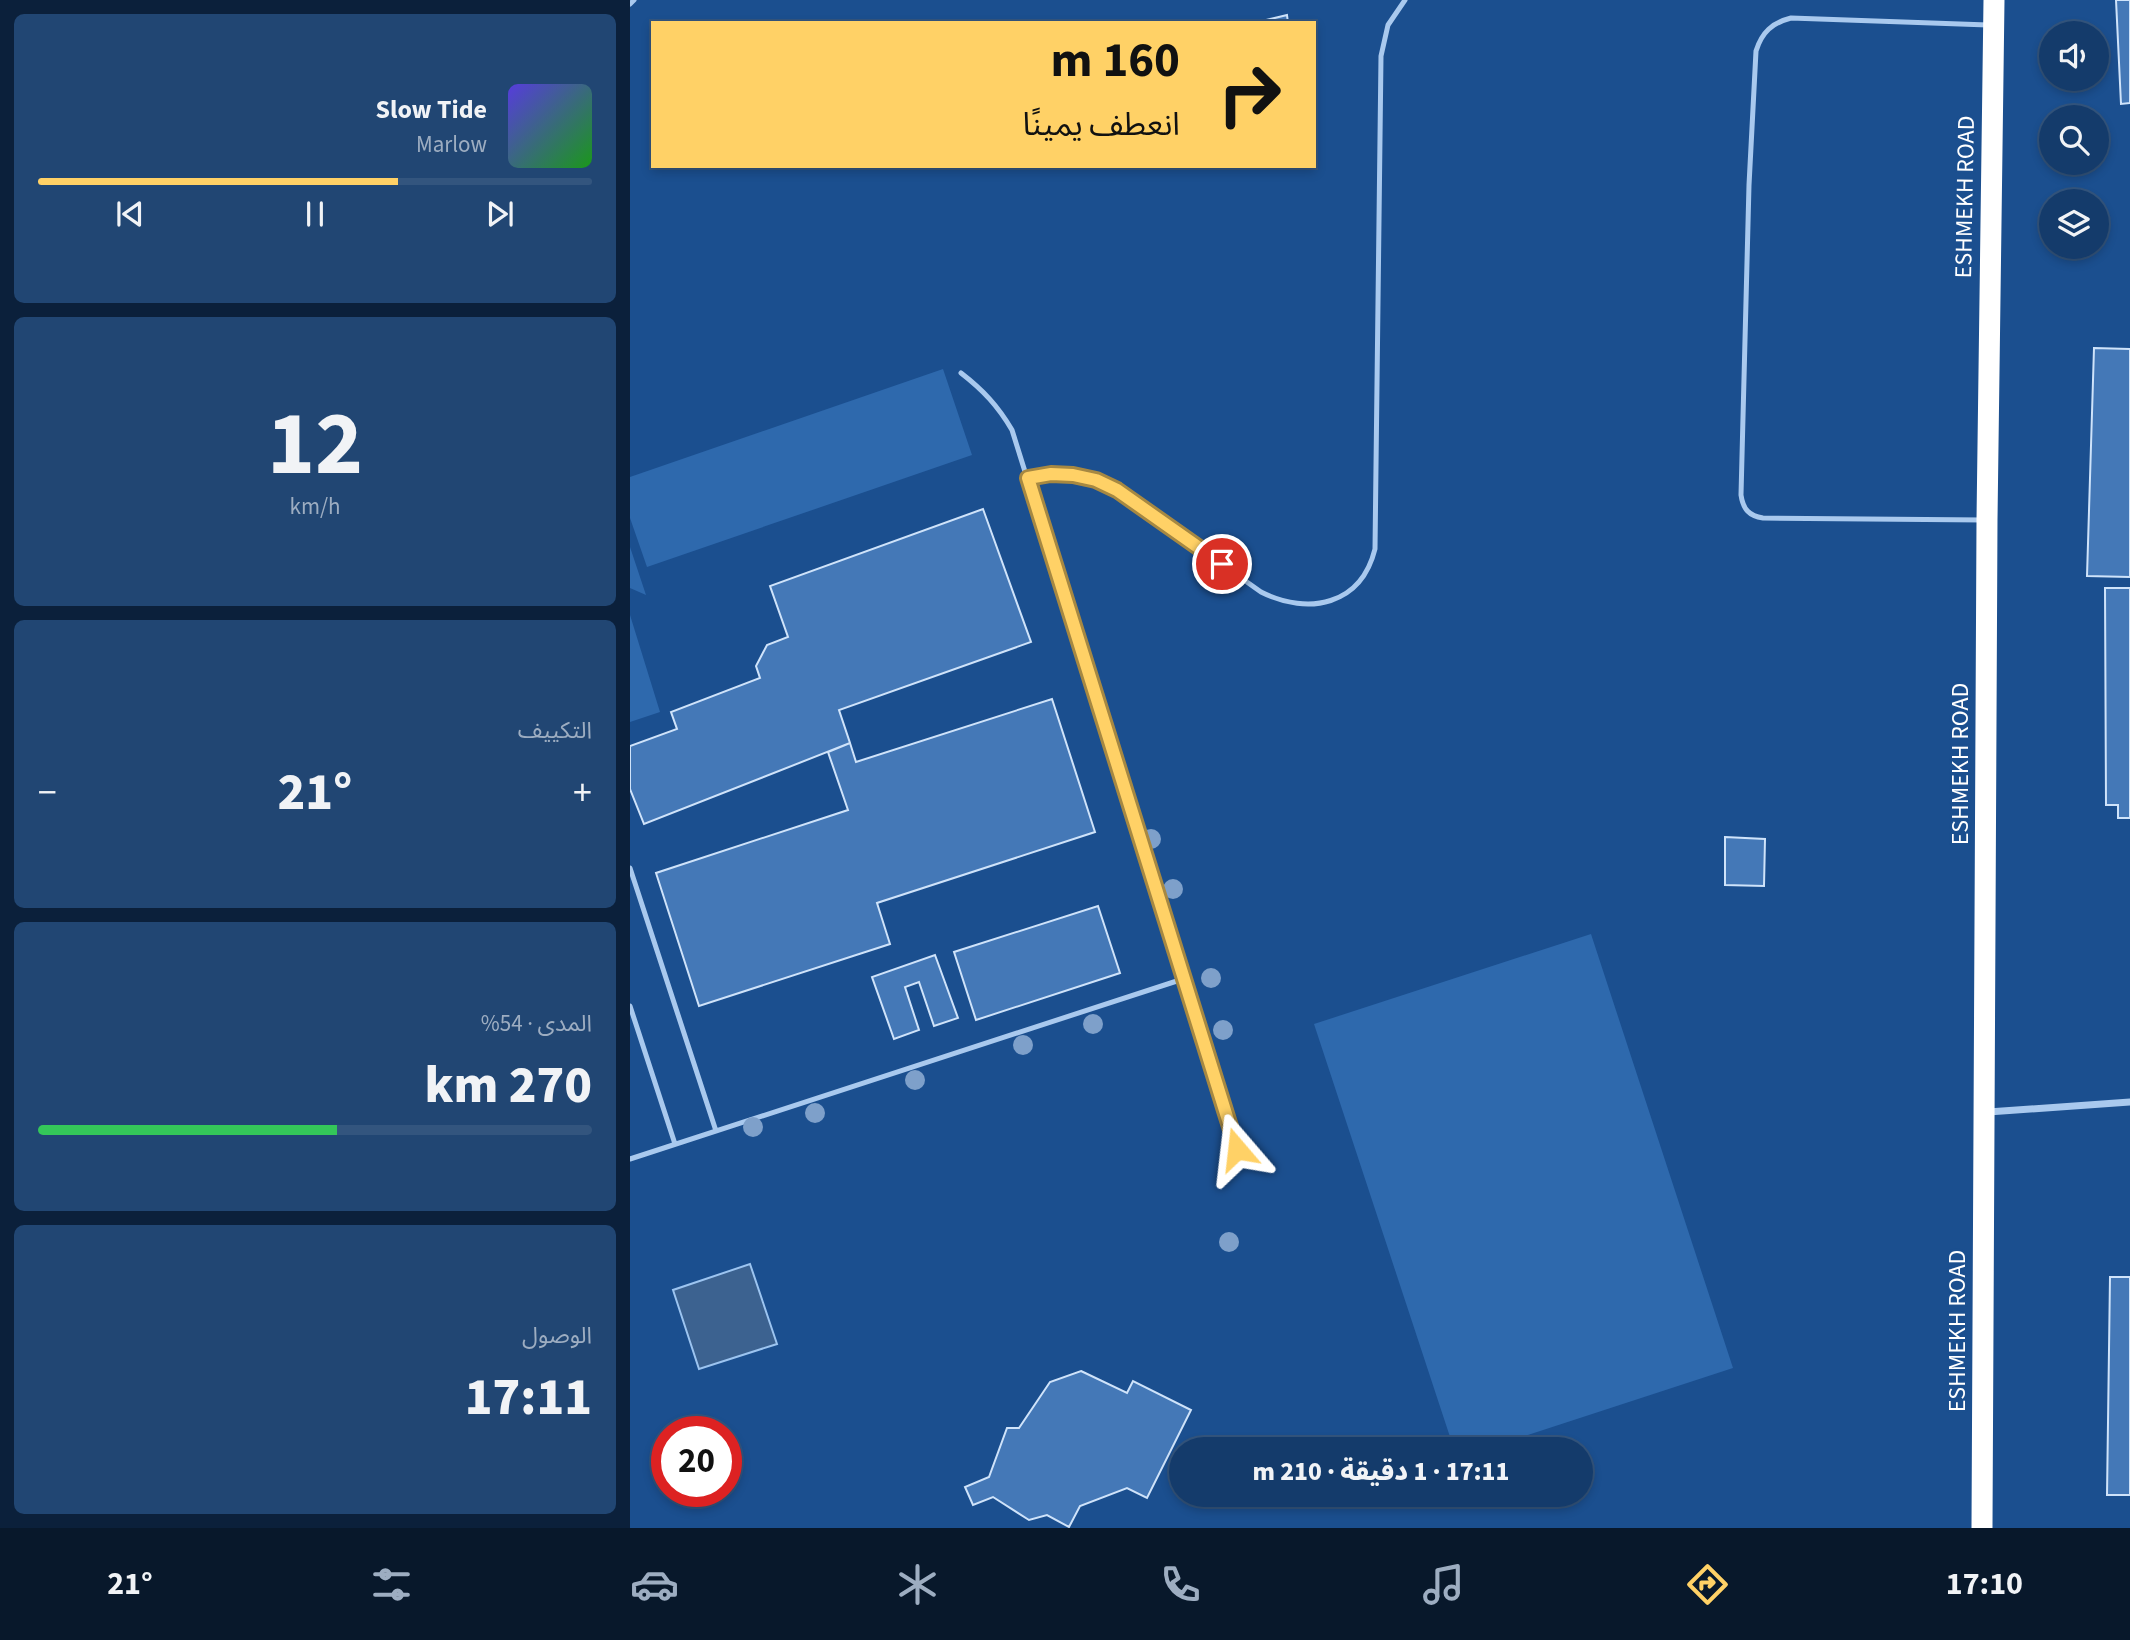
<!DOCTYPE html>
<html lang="ar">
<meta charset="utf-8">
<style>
:root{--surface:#143b6b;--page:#214673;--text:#f1f3f6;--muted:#9dadc1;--line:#33557e;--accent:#ffd166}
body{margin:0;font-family:"Source Sans 3","Noto Sans Arabic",sans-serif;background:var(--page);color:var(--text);direction:rtl;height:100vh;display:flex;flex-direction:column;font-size:26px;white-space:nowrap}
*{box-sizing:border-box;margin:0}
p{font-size:23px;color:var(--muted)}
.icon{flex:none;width:38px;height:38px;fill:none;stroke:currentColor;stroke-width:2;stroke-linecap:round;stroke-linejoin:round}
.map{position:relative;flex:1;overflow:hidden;direction:ltr}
.drawer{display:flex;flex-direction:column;gap:14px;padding:14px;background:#0b203b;width:630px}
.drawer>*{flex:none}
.banner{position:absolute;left:21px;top:21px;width:665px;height:147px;border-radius:0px;box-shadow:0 4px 10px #0003,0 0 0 2px var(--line);direction:rtl;background:#ffd166;color:#111;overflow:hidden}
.tools{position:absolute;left:1409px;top:21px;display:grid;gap:14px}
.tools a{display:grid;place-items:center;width:70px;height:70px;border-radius:50%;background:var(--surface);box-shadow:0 4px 10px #0003,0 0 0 2px var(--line);font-size:35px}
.speed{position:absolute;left:21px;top:1416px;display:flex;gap:14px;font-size:35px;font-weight:700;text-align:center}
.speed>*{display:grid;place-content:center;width:91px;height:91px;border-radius:50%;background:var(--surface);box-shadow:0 4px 10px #0003,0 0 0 2px var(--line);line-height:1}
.speed .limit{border:10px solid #d22;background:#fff;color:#111}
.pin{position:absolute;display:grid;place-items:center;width:60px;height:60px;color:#fff;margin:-30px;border:4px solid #fff;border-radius:50%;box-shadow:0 2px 7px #0007}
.me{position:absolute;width:77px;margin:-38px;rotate:343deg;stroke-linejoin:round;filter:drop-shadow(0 0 5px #0008)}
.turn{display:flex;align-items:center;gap:24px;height:147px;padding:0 21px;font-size:32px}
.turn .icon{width:91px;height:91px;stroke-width:2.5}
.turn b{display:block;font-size:49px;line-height:60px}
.big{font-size:52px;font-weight:800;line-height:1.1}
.drawer .card{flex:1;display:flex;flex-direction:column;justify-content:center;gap:10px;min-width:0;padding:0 24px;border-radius:10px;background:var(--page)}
.drawer .dial{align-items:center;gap:0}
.dial b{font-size:91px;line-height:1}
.song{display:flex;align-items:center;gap:21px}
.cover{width:84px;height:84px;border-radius:10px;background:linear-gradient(135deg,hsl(250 70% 55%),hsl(120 70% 35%))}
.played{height:7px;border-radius:4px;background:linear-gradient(90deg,var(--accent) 65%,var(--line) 65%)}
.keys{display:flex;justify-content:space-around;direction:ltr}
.heat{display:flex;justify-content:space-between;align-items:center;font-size:38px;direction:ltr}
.charge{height:10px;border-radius:5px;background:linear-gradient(90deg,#34c759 54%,var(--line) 0)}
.trip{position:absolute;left:539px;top:1437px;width:424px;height:70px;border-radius:35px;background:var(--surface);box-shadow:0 4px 10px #0003,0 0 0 2px var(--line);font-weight:800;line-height:70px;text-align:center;direction:rtl}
.tabs{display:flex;height:112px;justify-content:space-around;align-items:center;background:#08182b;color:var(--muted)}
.tabs .icon{width:49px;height:49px}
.tabs .on{color:var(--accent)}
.tabs b{font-size:32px;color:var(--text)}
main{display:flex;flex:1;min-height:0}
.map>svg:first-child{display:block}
.green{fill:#2e69ad}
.water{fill:#3c6290;stroke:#9cc4f0;stroke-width:2}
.building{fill:#4478b7;stroke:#cfe3fa;stroke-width:2}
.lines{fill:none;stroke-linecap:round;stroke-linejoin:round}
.lane{stroke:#a9c9ee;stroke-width:5}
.street{stroke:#a9c9ee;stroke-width:7}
.highway{stroke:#fff;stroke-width:21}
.tree{fill:#7ea0ca}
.route-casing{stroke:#a68842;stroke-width:18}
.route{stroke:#ffd166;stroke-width:12}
.labels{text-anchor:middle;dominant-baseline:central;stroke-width:5;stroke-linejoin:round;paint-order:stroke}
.street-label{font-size:24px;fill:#fff;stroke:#1b4f8f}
</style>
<main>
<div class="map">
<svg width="1500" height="1528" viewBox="0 0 1500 1528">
<rect width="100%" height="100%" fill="#1b4f8f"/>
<path class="green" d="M313 369 342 455 17 567 0 518V477Z
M0 547 16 595 0 588Z
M0 615 30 712 0 722Z
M961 934 1103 1368 855 1449H824L684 1024Z"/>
<path class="water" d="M120 1264 147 1344 69 1369 43 1290Z"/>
<path class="building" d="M1486 0H1500V103L1491 104Z
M657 15 658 23H624Z
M1464 348 1500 349V577L1457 576Z
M353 509 401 642 209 710 220 743 14 824 0 789V746L47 729 41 712 130 678 126 666 137 645 158 637 140 586Z
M1475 588H1500V818H1488V805H1476Z
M422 699 465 832 247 903 260 944 69 1006 26 873 218 810 198 752 220 743 226 762Z
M1095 837 1135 839 1134 886 1095 885Z
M468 906 490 973 346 1020 324 952Z
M305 955 328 1018 304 1026 289 982 275 987 289 1030 264 1039 242 977Z
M1480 1277H1500V1495H1477Z
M451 1371 497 1393 503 1381 561 1410 517 1498 497 1488 450 1506 439 1527 417 1515 399 1520 363 1497 343 1505 335 1487 359 1477 377 1428H389L420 1382Z"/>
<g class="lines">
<path class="lane" d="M0 4 4 0
M331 373C353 390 368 406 382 430L607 1149
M398 478C431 473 456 476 487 490L631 592C679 616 731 605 745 549L751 56 758 25 775 0
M1354 520 1133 518C1119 516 1113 509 1111 495L1119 185 1126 51C1132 32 1142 23 1161 18L1358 25
M0 868 86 1131
M0 1006 45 1144
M0 1159 553 979"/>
<path class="street" d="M1358 1112 1500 1102"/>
<path class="highway" d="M1352 1528 1357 520 1364 0"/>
</g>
<g class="tree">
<circle cx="521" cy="839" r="10"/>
<circle cx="543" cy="889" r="10"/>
<circle cx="581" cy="978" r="10"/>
<circle cx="463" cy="1024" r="10"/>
<circle cx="593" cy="1030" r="10"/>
<circle cx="393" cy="1045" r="10"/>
<circle cx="285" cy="1080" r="10"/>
<circle cx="185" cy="1113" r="10"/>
<circle cx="123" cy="1127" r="10"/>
<circle cx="599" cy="1242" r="10"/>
</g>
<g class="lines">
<g class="route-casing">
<path id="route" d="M592 564 487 490 466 480 443 475 421 474 398 478 607 1149"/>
</g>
<use href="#route" class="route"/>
</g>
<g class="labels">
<g class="street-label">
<text transform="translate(1335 197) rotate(-89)">ESHMEKH ROAD</text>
<text transform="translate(1330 764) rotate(-90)">ESHMEKH ROAD</text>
<text transform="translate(1327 1331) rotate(-90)">ESHMEKH ROAD</text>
</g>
</g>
</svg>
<div class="tools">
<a><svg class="icon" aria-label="sound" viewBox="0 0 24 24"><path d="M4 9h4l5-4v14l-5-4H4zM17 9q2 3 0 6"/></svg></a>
<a><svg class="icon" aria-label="search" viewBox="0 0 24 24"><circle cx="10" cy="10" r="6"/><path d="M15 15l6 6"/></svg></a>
<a><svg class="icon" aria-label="layers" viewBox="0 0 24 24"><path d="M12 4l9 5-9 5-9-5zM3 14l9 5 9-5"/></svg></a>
</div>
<div class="speed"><div class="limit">20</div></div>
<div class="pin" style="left:592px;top:564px;background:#d93025"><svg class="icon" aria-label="arrive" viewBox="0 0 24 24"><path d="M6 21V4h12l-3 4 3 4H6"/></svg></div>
<svg class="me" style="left:607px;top:1149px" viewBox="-20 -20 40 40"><path d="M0-17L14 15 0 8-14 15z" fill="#ffd166" stroke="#fff" stroke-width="4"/></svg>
<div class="trip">17:11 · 1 دقيقة · 210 m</div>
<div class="banner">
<div class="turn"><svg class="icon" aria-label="right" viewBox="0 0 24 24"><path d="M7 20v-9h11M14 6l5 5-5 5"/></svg><div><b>160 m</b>انعطف يمينًا</div></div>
</div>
</div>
<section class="drawer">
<div class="card">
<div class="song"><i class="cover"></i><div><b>Slow Tide</b><p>Marlow</p></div></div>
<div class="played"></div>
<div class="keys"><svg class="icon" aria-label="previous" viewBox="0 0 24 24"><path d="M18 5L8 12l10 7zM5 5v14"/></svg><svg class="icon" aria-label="pause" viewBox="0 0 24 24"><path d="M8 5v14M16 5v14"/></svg><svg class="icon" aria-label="next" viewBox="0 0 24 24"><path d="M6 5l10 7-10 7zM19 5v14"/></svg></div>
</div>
<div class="card dial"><b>12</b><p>km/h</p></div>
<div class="card"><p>التكييف</p>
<div class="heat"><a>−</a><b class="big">21°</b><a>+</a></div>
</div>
<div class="card"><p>المدى · 54%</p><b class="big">270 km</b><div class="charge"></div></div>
<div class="card"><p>الوصول</p><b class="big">17:11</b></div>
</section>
</main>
<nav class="tabs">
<b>17:10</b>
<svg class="icon on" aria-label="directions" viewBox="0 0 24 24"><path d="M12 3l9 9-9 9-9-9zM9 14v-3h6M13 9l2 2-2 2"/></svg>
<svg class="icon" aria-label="music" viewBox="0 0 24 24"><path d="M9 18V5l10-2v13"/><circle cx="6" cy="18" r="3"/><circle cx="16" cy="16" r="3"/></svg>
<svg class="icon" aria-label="phone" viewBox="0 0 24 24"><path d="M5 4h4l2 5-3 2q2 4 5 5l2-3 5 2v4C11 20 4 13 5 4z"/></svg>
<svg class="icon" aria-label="climate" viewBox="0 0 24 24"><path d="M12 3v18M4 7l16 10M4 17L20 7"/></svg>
<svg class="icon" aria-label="car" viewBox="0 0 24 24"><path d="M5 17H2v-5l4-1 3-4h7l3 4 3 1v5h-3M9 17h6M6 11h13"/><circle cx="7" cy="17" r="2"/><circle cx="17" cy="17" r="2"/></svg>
<svg class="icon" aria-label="filters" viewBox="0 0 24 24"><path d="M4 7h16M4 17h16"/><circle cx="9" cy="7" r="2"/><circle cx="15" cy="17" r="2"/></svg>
<b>21°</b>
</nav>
